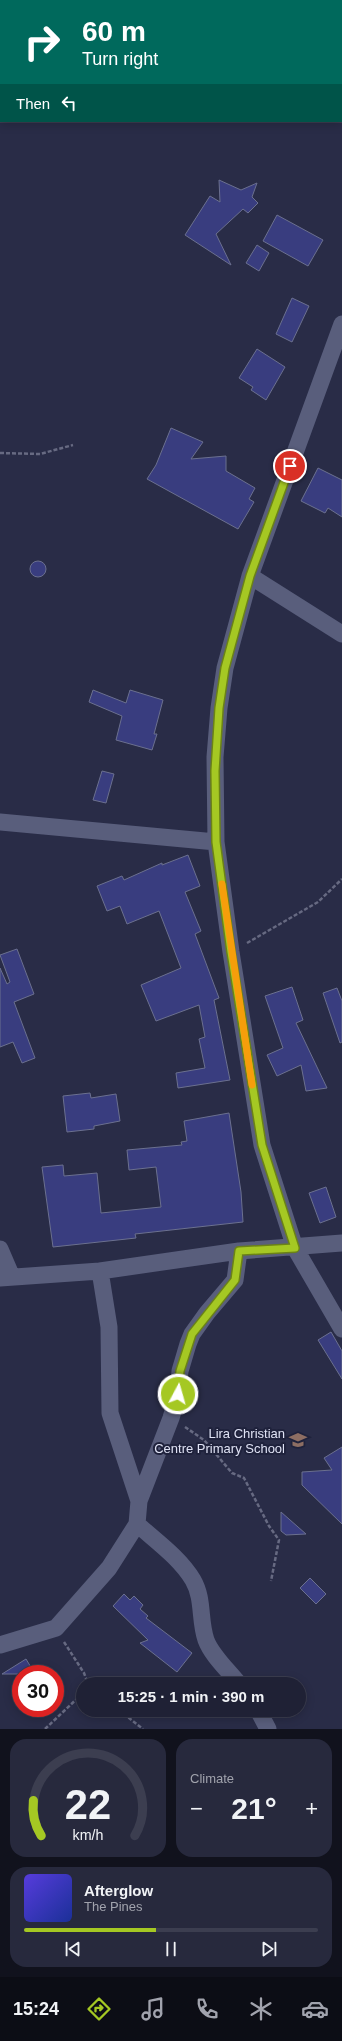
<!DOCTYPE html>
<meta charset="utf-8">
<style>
:root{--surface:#1f2135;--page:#27293d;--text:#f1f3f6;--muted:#a1a3ad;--line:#3c3e50;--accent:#a5c823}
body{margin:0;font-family:Arial,sans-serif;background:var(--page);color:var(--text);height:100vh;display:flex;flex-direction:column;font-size:15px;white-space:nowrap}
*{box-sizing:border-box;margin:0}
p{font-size:13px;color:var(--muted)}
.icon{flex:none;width:22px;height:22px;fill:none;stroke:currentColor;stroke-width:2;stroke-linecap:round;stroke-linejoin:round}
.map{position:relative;height:1729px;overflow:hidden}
.panel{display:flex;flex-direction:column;gap:10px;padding:10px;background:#11121d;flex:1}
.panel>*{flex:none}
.hud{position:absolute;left:0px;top:0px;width:342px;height:122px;box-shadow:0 2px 10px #0003,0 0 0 1px var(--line);background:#00695c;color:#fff;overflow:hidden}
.speed{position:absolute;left:12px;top:1665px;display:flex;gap:8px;font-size:20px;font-weight:700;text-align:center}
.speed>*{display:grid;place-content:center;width:52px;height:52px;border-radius:50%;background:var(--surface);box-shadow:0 2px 10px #0003,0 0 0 1px var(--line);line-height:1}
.speed .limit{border:6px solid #d22;background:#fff;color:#111}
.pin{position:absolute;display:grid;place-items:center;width:34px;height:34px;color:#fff;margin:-17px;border:2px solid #fff;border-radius:50%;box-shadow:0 1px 4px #0007}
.me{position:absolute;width:44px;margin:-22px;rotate:6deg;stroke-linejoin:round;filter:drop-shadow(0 0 3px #0008)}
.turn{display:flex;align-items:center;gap:14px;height:84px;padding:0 16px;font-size:18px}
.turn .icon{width:52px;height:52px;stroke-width:2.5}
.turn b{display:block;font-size:28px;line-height:34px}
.then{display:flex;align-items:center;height:38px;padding:0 16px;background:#0003;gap:8px;font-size:15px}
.big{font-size:30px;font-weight:700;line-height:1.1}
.panel .card{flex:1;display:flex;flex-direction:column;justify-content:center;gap:6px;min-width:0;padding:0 14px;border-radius:16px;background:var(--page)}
.panel .dial{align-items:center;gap:0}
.dial svg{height:104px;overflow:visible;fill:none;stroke:var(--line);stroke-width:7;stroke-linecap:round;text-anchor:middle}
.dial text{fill:var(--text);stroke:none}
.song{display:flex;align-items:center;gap:12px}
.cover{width:48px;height:48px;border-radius:6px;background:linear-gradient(135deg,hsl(250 70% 55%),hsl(230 70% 35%))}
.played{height:4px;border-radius:2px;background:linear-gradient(90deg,var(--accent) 45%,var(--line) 45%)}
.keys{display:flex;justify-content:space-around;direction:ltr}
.heat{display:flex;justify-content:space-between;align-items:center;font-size:22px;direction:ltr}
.panel .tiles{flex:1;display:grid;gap:10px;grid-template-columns:1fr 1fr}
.card:last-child{grid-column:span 2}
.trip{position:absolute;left:76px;top:1677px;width:230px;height:40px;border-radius:20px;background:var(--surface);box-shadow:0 2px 10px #0003,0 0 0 1px var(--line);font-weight:700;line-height:40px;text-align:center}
.tab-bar{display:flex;height:64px;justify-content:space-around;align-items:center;background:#0c0d15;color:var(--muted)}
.tab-bar .icon{width:28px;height:28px}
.tab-bar .on{color:var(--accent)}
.tab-bar b{font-size:18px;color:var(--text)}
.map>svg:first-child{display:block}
.building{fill:#393d7f;stroke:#6b708f}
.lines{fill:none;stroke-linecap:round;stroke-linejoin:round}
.path{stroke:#676a82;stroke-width:2.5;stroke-dasharray:4 2;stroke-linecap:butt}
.minor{stroke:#595e7c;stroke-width:17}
.route-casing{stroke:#6b8217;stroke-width:10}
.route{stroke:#a5c823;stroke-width:7}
.slow{stroke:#f59e0b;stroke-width:7}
.labels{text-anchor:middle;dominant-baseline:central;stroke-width:4;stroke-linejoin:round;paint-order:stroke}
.poi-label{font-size:13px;fill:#dfe2f4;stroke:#1f223c;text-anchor:end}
</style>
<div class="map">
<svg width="342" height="1729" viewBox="0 0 342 1729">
<rect width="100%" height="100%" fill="#292c47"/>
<path class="building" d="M219 180 241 190 257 183 252 197 258 203 248 213 243 209 216 234 231 265 185 235 210 196 220 202Z
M277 215 323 240 308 266 263 241Z
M257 245 269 253 259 271 246 263Z
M292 298 309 306 292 342 276 334Z
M257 349 285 367 266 400 251 390 253 387 239 378Z
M171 428 203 442 191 459 226 456V471L255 488 249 499 254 502 238 529 147 479 156 465Z
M318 468 342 480V517L328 508 325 513 301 501Z
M30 569a8 8 0 1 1 16 0a8 8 0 1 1-16 0Z
M93 690 126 703 130 690 163 700 154 734H157L152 750 116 740 122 716 89 702Z
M102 771 114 774 106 803 93 800Z
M188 855 200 886 185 892 201 931 195 934 219 998 214 1000 230 1080 178 1088 176 1073 205 1068 199 1039 205 1037 199 1005 156 1021 141 985 181 968 159 911 127 924 120 906 107 911 97 886 122 876 124 880 162 863V865Z
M17 949 34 994 14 1002 35 1058 22 1063 13 1042 0 1047V968L7 984 10 982 0 955Z
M292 987 303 1020 296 1023 327 1088 306 1091 301 1065 277 1076 267 1055 283 1048 265 996Z
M337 988 342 1001V1042L340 1043 323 993Z
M90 1093 91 1098 116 1094 120 1121 94 1126V1129L67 1132 63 1096Z
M229 1113 241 1192 243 1222 135 1234 136 1238 53 1247 42 1167 63 1165 64 1176 97 1173 101 1213 161 1207 156 1167 129 1170 127 1150 182 1145 181 1142 187 1141 184 1121Z
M326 1187 336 1217 320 1223 309 1193Z
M331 1332 342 1351V1379L318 1340Z
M342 1447V1524L302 1485V1472L332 1470 324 1458Z
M281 1512 306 1534 286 1535 281 1531Z
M310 1578 326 1594 316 1604 300 1588Z
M124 1594 130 1600 134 1596 143 1605 140 1609 148 1616 146 1618 192 1653 177 1672 140 1643 148 1640 113 1606Z
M26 1659 35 1674H2Z"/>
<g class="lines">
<path class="path" d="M0 453 40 454 73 445
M247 943 318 902 342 879
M185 1427 204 1440 232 1473 244 1478 269 1526 279 1540 271 1581
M64 1642 84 1673 88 1684
M119 1710 143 1729
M45 1729 83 1693"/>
<path class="minor" d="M342 324 250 576 225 668 219 708 215 757 216 842 231 952 262 1145 295 1248 342 1329
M250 576 342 634
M0 822 216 842
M0 1249 12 1277
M100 1271 109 1327 110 1413 139 1501
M0 1278 100 1271 239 1251 342 1243
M137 1524C156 1541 180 1558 193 1580 204 1599 199 1620 206 1640 212 1656 228 1670 239 1684
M0 1645 56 1628 109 1568 137 1524 139 1501 171 1418 178 1394 180 1371 188 1344 192 1334 207 1313 235 1280 239 1251
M258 1710 268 1729"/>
</g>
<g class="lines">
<g class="route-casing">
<path id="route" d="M178 1394 180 1371 192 1334 235 1280 239 1251 295 1248 262 1145 231 952 216 842 215 771 219 708 225 668 250 576 290 466"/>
</g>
<use href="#route" class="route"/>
<path class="slow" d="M222 884 252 1085"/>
</g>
<defs>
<g id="school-bare" transform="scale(1.38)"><path d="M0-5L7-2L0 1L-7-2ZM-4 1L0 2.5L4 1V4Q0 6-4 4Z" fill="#8d6e63" stroke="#1f223c" stroke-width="2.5" paint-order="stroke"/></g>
</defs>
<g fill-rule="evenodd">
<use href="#school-bare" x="298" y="1440"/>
</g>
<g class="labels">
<g class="poi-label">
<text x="285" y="1433">Lira Christian<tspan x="285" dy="15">Centre Primary School</tspan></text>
</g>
</g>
</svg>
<div class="speed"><div class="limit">30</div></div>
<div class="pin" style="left:290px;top:466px;background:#d93025"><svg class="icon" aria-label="arrive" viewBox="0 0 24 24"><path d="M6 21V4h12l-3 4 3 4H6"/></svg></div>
<svg class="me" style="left:178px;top:1394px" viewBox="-20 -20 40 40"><circle r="17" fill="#a5c823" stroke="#fff" stroke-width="3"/><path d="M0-11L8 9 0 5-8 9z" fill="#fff"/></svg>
<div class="trip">15:25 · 1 min · 390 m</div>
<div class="hud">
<div class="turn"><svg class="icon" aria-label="right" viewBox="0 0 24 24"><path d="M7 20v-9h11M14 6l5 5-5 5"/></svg><div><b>60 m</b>Turn right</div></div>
<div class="then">Then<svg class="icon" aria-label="left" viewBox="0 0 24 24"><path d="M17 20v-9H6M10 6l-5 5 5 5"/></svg></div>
</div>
</div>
<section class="panel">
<div class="tiles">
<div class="card dial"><svg viewBox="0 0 100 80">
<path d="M14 69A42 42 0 1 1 86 69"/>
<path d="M14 69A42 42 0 0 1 8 42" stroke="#a5c823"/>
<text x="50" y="56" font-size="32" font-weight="700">22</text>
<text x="50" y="72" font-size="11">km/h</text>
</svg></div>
<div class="card"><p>Climate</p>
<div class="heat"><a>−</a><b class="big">21°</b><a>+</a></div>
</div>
<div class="card">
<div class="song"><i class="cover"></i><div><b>Afterglow</b><p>The Pines</p></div></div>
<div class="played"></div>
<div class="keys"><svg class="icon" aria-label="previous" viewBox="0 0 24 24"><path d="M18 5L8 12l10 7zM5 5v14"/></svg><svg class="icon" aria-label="pause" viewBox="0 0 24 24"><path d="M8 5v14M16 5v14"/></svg><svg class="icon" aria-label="next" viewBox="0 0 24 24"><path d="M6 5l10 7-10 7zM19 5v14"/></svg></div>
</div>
</div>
</section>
<nav class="tab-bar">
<b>15:24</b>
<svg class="icon on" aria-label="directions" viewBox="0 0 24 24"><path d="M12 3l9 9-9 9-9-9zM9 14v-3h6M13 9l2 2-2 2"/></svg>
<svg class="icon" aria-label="music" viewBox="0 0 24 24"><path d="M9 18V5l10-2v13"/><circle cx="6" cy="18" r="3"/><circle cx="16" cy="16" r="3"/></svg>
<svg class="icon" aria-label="phone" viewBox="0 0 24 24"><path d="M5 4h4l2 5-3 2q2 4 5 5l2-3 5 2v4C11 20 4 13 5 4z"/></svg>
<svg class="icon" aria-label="climate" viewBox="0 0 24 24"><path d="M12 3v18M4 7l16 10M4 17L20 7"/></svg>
<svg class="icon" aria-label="car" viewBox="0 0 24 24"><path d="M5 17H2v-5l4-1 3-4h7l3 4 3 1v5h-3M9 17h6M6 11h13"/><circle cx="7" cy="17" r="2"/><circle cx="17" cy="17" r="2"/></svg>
</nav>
